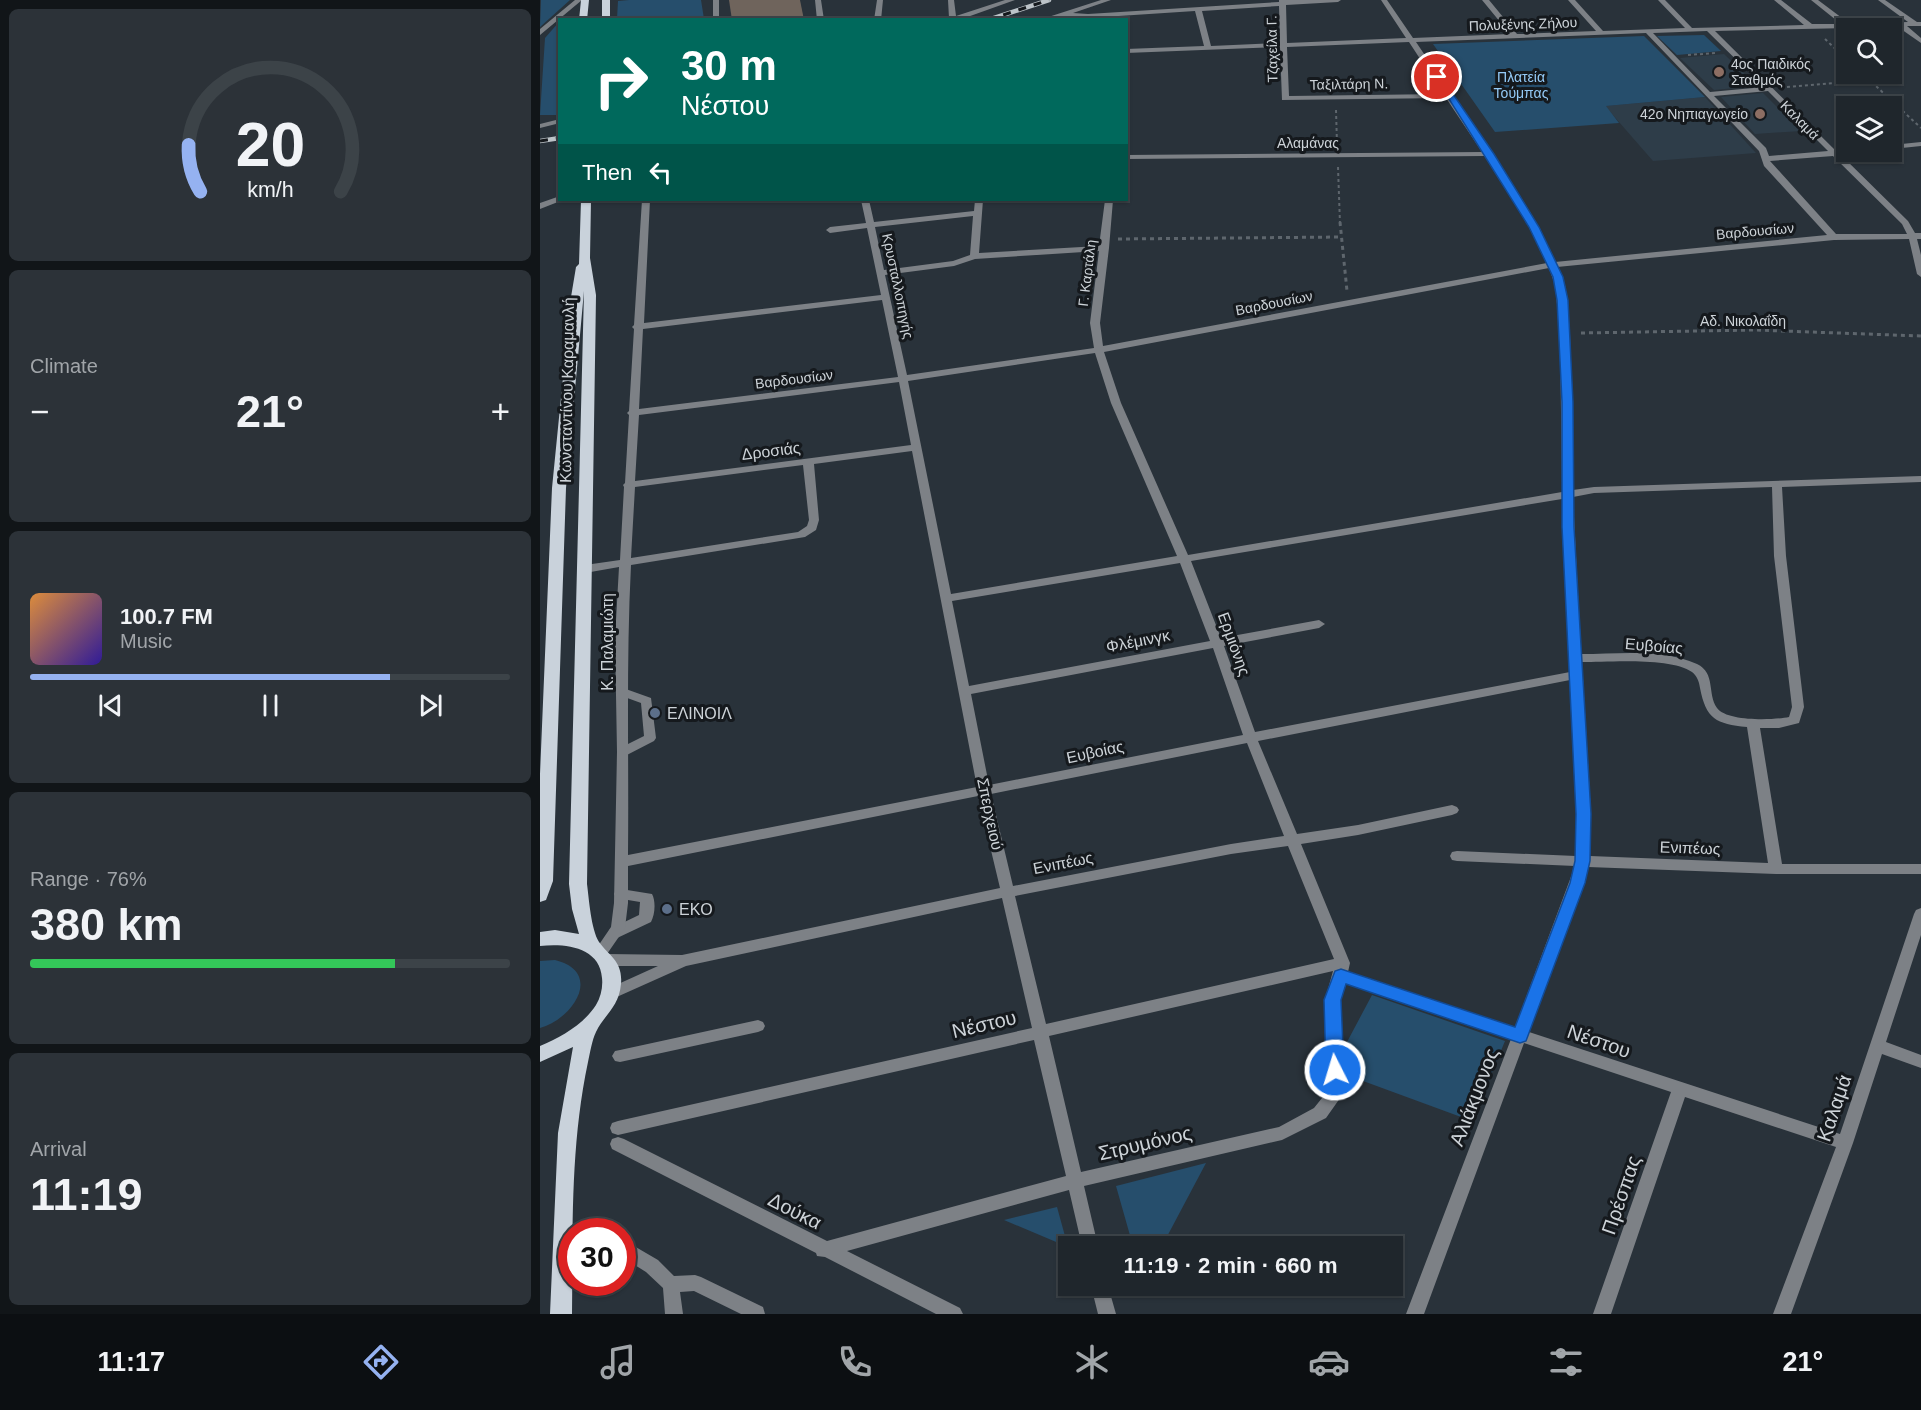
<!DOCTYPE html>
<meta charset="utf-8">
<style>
:root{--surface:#1f262c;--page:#2c3238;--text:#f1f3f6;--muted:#a1a5a9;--line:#3c4348;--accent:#95b2f1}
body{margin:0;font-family:Helvetica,sans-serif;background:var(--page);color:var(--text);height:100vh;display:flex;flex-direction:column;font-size:22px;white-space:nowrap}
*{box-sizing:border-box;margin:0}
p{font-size:20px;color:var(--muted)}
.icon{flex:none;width:33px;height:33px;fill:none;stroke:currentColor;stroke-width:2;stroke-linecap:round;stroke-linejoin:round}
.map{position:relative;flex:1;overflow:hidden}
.details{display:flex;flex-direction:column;gap:9px;padding:9px;background:#111518;width:540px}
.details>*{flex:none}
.banner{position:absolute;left:18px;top:18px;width:570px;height:183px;border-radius:0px;box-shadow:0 2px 4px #0004,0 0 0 2px var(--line);background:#00695c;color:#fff;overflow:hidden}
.buttons{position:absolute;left:1296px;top:18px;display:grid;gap:12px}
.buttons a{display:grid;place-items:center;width:66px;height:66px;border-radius:0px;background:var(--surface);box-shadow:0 2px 4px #0004,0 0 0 2px var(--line);font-size:30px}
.speed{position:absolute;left:18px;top:1218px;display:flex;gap:12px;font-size:30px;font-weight:700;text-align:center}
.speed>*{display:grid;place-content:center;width:78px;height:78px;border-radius:50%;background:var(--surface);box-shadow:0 2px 4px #0004,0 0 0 2px var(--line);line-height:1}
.speed .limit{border:9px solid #d22;background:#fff;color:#111}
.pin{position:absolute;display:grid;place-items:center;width:51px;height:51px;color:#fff;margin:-26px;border:3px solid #fff;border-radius:50%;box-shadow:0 2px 6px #0007}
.me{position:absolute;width:66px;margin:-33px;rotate:355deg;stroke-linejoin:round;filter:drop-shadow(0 0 4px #0008)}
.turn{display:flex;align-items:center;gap:21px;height:126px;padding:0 24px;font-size:27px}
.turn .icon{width:78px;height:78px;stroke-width:2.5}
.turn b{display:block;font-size:42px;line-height:51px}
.then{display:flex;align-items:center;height:57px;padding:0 24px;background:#0003;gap:12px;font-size:22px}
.big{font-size:45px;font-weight:800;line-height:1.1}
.details .card{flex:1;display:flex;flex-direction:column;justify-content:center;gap:9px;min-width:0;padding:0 21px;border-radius:9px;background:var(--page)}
.details .dial{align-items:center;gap:0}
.dial svg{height:156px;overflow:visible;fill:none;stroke:var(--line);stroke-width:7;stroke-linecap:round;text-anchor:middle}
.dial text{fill:var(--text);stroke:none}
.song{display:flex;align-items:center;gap:18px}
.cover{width:72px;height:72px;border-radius:9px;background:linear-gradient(135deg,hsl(30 70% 55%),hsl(250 70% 35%))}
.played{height:6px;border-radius:3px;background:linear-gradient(90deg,var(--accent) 75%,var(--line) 75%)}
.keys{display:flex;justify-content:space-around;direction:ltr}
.heat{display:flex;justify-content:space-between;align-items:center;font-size:33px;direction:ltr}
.charge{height:9px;border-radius:4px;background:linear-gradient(90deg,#34c759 76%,var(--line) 0)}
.trip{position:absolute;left:518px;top:1236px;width:345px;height:60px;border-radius:0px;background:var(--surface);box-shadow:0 2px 4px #0004,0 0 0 2px var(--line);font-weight:800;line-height:60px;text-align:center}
.tab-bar{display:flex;height:96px;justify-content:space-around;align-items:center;background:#0c0f12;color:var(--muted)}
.tab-bar .icon{width:42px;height:42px}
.tab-bar .current{color:var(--accent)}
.tab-bar b{font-size:27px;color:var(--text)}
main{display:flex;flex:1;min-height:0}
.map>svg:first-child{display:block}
.built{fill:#2e3d49}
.green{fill:#264e6c}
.building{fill:#6f645c}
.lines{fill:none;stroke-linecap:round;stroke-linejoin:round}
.path-far1{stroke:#5e666d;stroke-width:2;stroke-dasharray:3 3;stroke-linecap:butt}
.path{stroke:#5e666d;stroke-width:3;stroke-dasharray:4 4;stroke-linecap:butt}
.service{fill:#7d8186;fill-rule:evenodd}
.minor{fill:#7d8186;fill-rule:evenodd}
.primary{fill:#c9d2db;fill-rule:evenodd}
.rail-casing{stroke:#bcc3c8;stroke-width:4.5}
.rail{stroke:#15191d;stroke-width:3;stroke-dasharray:8;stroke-linecap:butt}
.route{fill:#1a73e8;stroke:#114b97;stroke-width:1.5}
.education-dot{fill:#8d6e63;stroke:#15191d;stroke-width:2}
.service-dot{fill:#5c6f8a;stroke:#15191d;stroke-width:2}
.labels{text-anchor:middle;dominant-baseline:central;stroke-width:6;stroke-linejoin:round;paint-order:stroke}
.far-street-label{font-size:14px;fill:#cdd3d8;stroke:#15191d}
.far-poi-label{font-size:14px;fill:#cdd3d8;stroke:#15191d;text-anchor:start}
.far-park-label{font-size:14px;fill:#94caf7;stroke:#15191d}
.street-label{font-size:16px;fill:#cdd3d8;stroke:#15191d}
.poi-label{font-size:16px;fill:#cdd3d8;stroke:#15191d;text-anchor:start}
.near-street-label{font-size:20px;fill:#cdd3d8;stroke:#15191d}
</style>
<main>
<section class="details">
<div class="card dial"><svg viewBox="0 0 100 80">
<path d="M14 69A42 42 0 1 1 86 69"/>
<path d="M14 69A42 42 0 0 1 8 45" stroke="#95b2f1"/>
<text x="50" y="56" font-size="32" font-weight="700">20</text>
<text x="50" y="72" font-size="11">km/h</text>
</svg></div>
<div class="card"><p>Climate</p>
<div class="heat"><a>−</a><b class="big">21°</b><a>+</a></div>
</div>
<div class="card">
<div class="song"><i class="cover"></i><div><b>100.7 FM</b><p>Music</p></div></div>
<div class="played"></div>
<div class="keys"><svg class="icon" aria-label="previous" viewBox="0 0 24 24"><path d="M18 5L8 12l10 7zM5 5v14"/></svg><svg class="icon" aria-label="pause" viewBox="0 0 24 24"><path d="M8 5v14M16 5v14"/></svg><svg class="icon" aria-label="next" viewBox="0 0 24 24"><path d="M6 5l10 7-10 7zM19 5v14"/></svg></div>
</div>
<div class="card"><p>Range · 76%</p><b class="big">380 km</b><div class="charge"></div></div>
<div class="card"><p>Arrival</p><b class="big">11:19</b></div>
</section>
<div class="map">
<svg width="1381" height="1314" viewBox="0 0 1381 1314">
<rect width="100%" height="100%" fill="#29323a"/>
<path class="built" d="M1184 54 1217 86 1174 90 1140 58Z
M1223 93 1261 131 1215 134 1181 97Z
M1165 97 1216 153 1113 161 1065 106Z"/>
<path class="green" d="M1 0H30L0 27Z
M89 0H161L164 19H77L78 1Z
M19 22V115H0L5 38Z
M1164 35 1181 51 1137 55 1117 36Z
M1104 36 1165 97 1066 106 1079 123 955 132 893 44Z
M15 960C64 972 33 1019 0 1028V961Z
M832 995 965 1041 932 1121 804 1074 807 1042Z
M666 1163 622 1246H593L576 1186Z
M517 1207 528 1247 464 1220Z"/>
<path class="building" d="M189 0H260L264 20H192Z"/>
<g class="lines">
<path class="path-far1" d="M1285 39 1306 59
M1148 55 1176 53
M1323 74 1381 128
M1247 87 1330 80
M796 110 797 144
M798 167 800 224"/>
<path class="path" d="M800 222 807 291
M578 239 800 237
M1041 333 1215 330 1381 336"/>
<path class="service" d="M173 0H179V20H173Z
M83 688 111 698 116 738 114 741 83 757 78 755 77 752 78 749 104 736 101 703 79 695 77 692 79 689Z
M81 889 112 894C116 901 115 915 111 922L75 939 70 937 68 933 70 929 99 915 100 902 76 898 74 894 76 890Z
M218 1020 223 1022 225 1026 223 1030 218 1032 80 1062 75 1061 72 1056 75 1051 80 1050Z
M82 1239 118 1260 134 1276 155 1275 161 1277 223 1307 225 1314H201L154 1291 140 1292 143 1314H125L123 1288 106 1272 82 1257Z"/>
<path class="minor" d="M35 0H42L0 35V29Z
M275 0H281L284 20H277Z
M337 0H343L341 20H334Z
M408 0H414L416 16 465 0H475L419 20H407L409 18Z
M561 0H571L533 13 548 14 739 2V0H801L798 2 746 5 747 43 866 38 841 0H847L873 38 970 34 942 0H949L977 34 1056 31 1028 0H1035L1063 31 1145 28 1118 0H1125L1152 28 1264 25 1234 0H1241L1272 24H1301L1271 0H1278L1310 24 1368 22 1338 0H1345L1377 22H1381V26H1367L1381 38V43L1358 27 1175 31 1296 151 1312 152 1311 154 1301 155 1368 221 1375 233H1381V239H1377L1381 255V277L1377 274 1369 239 1294 240 1017 267 1025 285 1030 333 1033 490 1054 487 1381 476V482L1242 487 1246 556 1264 707 1259 723 1239 728H1220L1242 864H1381V874H1236L1048 867 989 1032 1300 1134 1374 914 1376 910 1381 908V935L1346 1042 1381 1055V1068L1342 1054 1313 1143 1251 1314H1233L1296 1147 1145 1097 1071 1314H1053L1131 1092 984 1043 884 1314H866L971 1039 804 983 799 1000 801 1055 805 1084 798 1101 786 1118 742 1140 544 1186 558 1246H542L529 1190 307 1251 420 1308 423 1314H396L285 1257 277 1256 276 1253 72 1149 70 1144 72 1139 78 1137 84 1139 287 1241 526 1176 494 1040 78 1135 72 1133 70 1128 72 1123 78 1121 492 1028 462 898 146 966 70 1000 65 998 63 994 65 990 118 966H67L62 964 61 958 56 956 54 952 71 927 74 903 77 752 75 638 79 567 45 573 39 569 45 565 80 560 84 487 83 485 85 483 89 415 87 413 89 411 94 329 92 327 94 325 102 200H110L104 323 341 295 327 228 290 233 286 230 290 227 326 223 321 200H329L334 222 434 211 435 200H443L439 253 559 246 565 200H573L569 248 560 323 563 346 1007 263C992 226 968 190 945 156L586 159V155L942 152 906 98 742 100 740 47 586 53V49L664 46 655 11 548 18 522 16 511 20H499ZM739 6 740 43 671 46 662 11ZM1167 31 1224 87 1170 92 1113 33ZM1106 33 1219 151 1224 166 1287 235 1015 262C1000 224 976 189 953 156L954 154 950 152 876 42ZM869 42 903 94 749 96 747 47ZM1228 91 1288 151 1229 156 1226 148 1174 96ZM1293 156 1362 224 1367 234H1296L1230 161ZM433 216 430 255 413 261 344 270 335 227ZM559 251 550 323 554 348 367 375 345 275 414 266 435 259ZM1009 268 1015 285 1020 333 1022 492 648 555 581 403 564 352ZM342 300 358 377 99 409 103 329ZM555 353 571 403 637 556 411 594 368 381ZM359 382 371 445 95 481 99 415ZM372 451 437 787 88 855C89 759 86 662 91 565L265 537 276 530 279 520 274 464ZM263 465 269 520 267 526 258 532 91 558 95 487ZM1232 487 1234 556 1252 707 1249 717C1235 720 1187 722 1177 708 1167 694 1176 673 1157 664 1122 648 1078 654 1041 654L1033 497 1054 493ZM1022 499 1030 672 715 732 684 646 779 628 785 624 779 620 681 638 651 561ZM640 563 670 641 429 686 412 601ZM673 648 703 735 449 785 431 694ZM1042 662C1068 662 1131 657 1152 672 1157 676 1159 681 1160 688 1166 719 1176 724 1207 727L1228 863 1050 856 1051 814ZM1030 680 1037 814 1036 856 917 851 912 852 910 856 912 860 917 861 1035 866 975 1027 808 972 810 963 761 844 818 835 912 815 917 813 919 810 917 807 912 805 818 825 757 834 718 741ZM707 743 744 836 691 844 473 886 451 794ZM438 796 460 888 142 955 67 954 85 928 88 903V866ZM748 846 794 959 506 1024 475 896 691 854ZM793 971 785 1000V1055L789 1084 786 1093 774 1108 739 1127 541 1172 509 1036Z
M20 119V123L0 128V124Z
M1381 142V146L1352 149V145Z
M20 196V200H23L0 209V203Z
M551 1286H568L576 1314H558Z"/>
<path class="primary" d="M41 0H49L47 20H39Z
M62 0H70V20H62Z
M41 200H51L50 258 56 295 47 884C49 899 51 929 59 942 69 956 83 961 81 984 79 1007 64 1015 56 1032 52 1040 50 1053 48 1062 30 1147 33 1231 32 1314H10L18 1133 33 1047 0 1062V1046C21 1037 43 1025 56 1005 61 997 63 987 62 978 60 947 25 943 0 946V932L15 930 39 934 32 909 29 884 44 291 26 488 13 881 6 900 0 902V774L12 488 31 297 36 267 39 264Z"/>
<g class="rail-casing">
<path id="rail" d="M448 20 509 0
M0 141 20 138"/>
</g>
<use href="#rail" class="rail"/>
</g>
<path class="route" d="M894 75H900L954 154 999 227 1023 277 1028 300 1033 402 1034 527 1051 814 1050 861 1045 883 986 1041 980 1043 806 984 801 1000 804 1070 801 1075 795 1077 789 1075 786 1070 784 1000 795 971 801 969 975 1027 1030 883 1035 861 1036 814 1022 527V402L1017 300 1013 277 989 227Z"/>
<g class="education-dot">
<circle cx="1179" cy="72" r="6"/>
<circle cx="1220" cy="114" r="6"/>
</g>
<g class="service-dot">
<circle cx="115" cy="713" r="6"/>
<circle cx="127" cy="909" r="6"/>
</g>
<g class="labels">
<g class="far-street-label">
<text transform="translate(983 24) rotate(-2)">Πολυξένης Ζήλου</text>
<text transform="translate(732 49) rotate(-91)">Τζαχείλα Γ.</text>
<text transform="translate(809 84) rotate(-1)">Ταξιλτάρη Ν.</text>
<text transform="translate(1260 120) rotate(45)">Καλαμά</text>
<text x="768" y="143">Αλαμάνας</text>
<text transform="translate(1215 231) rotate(-5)">Βαρδουσίων</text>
<text transform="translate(547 273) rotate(-83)">Γ. Καρτάλη</text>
<text transform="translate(358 286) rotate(78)">Κρυσταλλοπηγής</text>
<text transform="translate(734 303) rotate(-11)">Βαρδουσίων</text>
<text x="1203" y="321">Αδ. Νικολαΐδη</text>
<text transform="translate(254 379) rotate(-7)">Βαρδουσίων</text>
</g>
<g class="far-poi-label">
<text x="1191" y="64">4ος Παιδικός<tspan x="1191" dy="16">Σταθμός</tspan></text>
<text x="1208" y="114" text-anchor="end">42ο Νηπιαγωγείο</text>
</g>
<g class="far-park-label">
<text x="981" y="77">Πλατεία<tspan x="981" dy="16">Τούμπας</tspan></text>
</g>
<g class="street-label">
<text transform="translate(27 390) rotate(-89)">Κωνσταντίνου Καραμανλή</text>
<text transform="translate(231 451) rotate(-7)">Δροσιάς</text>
<text transform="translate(598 641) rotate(-11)">Φλέμινγκ</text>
<text transform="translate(67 642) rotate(-90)">Κ. Παλαμιώτη</text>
<text transform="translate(694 644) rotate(70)">Ερμιόνης</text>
<text transform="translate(1114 646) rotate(5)">Ευβοίας</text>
<text transform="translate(555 752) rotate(-12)">Ευβοίας</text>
<text transform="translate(450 814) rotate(78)">Σπερχειού</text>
<text transform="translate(1150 848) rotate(2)">Ενιπέως</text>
<text transform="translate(523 863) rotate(-11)">Ενιπέως</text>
</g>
<g class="poi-label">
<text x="127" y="713">ΕΛΙΝΟΙΛ</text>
<text x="139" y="909">EKO</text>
</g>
<g class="near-street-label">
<text transform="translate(444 1024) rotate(-13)">Νέστου</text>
<text transform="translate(1059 1041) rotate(19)">Νέστου</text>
<text transform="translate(934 1097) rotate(-69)">Αλιάκμονος</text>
<text transform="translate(1294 1108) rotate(-71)">Καλαμά</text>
<text transform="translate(605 1143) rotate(-13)">Στρυμόνος</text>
<text transform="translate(1081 1195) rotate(-71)">Πρέσπας</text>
<text transform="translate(255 1211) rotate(27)">Δούκα</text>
</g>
</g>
</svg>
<div class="buttons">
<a><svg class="icon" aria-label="search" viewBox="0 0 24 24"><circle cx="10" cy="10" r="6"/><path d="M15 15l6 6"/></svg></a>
<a><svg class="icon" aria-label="layers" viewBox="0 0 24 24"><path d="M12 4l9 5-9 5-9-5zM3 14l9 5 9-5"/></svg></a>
</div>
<div class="speed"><div class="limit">30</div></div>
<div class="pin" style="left:897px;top:77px;background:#d93025"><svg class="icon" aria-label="arrive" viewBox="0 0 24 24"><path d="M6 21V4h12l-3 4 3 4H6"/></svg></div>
<svg class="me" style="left:795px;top:1070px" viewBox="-20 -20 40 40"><circle r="17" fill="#1a73e8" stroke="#fff" stroke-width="3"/><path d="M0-11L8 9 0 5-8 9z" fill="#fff"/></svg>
<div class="trip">11:19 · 2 min · 660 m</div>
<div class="banner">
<div class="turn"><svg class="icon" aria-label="right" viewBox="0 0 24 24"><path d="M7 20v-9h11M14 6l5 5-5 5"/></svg><div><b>30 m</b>Νέστου</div></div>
<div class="then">Then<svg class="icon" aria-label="left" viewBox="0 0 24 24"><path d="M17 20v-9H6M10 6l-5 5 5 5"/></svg></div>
</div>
</div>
</main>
<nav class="tab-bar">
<b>11:17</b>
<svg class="icon current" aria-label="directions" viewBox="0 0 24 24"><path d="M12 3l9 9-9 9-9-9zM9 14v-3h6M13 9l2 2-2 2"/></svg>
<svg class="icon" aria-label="music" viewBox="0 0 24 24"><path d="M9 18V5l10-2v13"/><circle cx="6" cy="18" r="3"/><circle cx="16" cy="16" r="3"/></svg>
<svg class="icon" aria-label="phone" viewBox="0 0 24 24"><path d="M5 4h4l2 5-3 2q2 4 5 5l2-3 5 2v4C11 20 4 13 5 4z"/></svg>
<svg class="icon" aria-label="climate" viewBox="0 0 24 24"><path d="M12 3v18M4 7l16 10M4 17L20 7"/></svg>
<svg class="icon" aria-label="car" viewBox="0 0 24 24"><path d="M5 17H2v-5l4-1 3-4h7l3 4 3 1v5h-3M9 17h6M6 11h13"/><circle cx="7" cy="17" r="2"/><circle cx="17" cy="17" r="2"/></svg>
<svg class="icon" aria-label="filters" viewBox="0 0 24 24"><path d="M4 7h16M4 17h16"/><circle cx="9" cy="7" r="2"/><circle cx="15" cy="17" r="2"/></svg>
<b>21°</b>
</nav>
